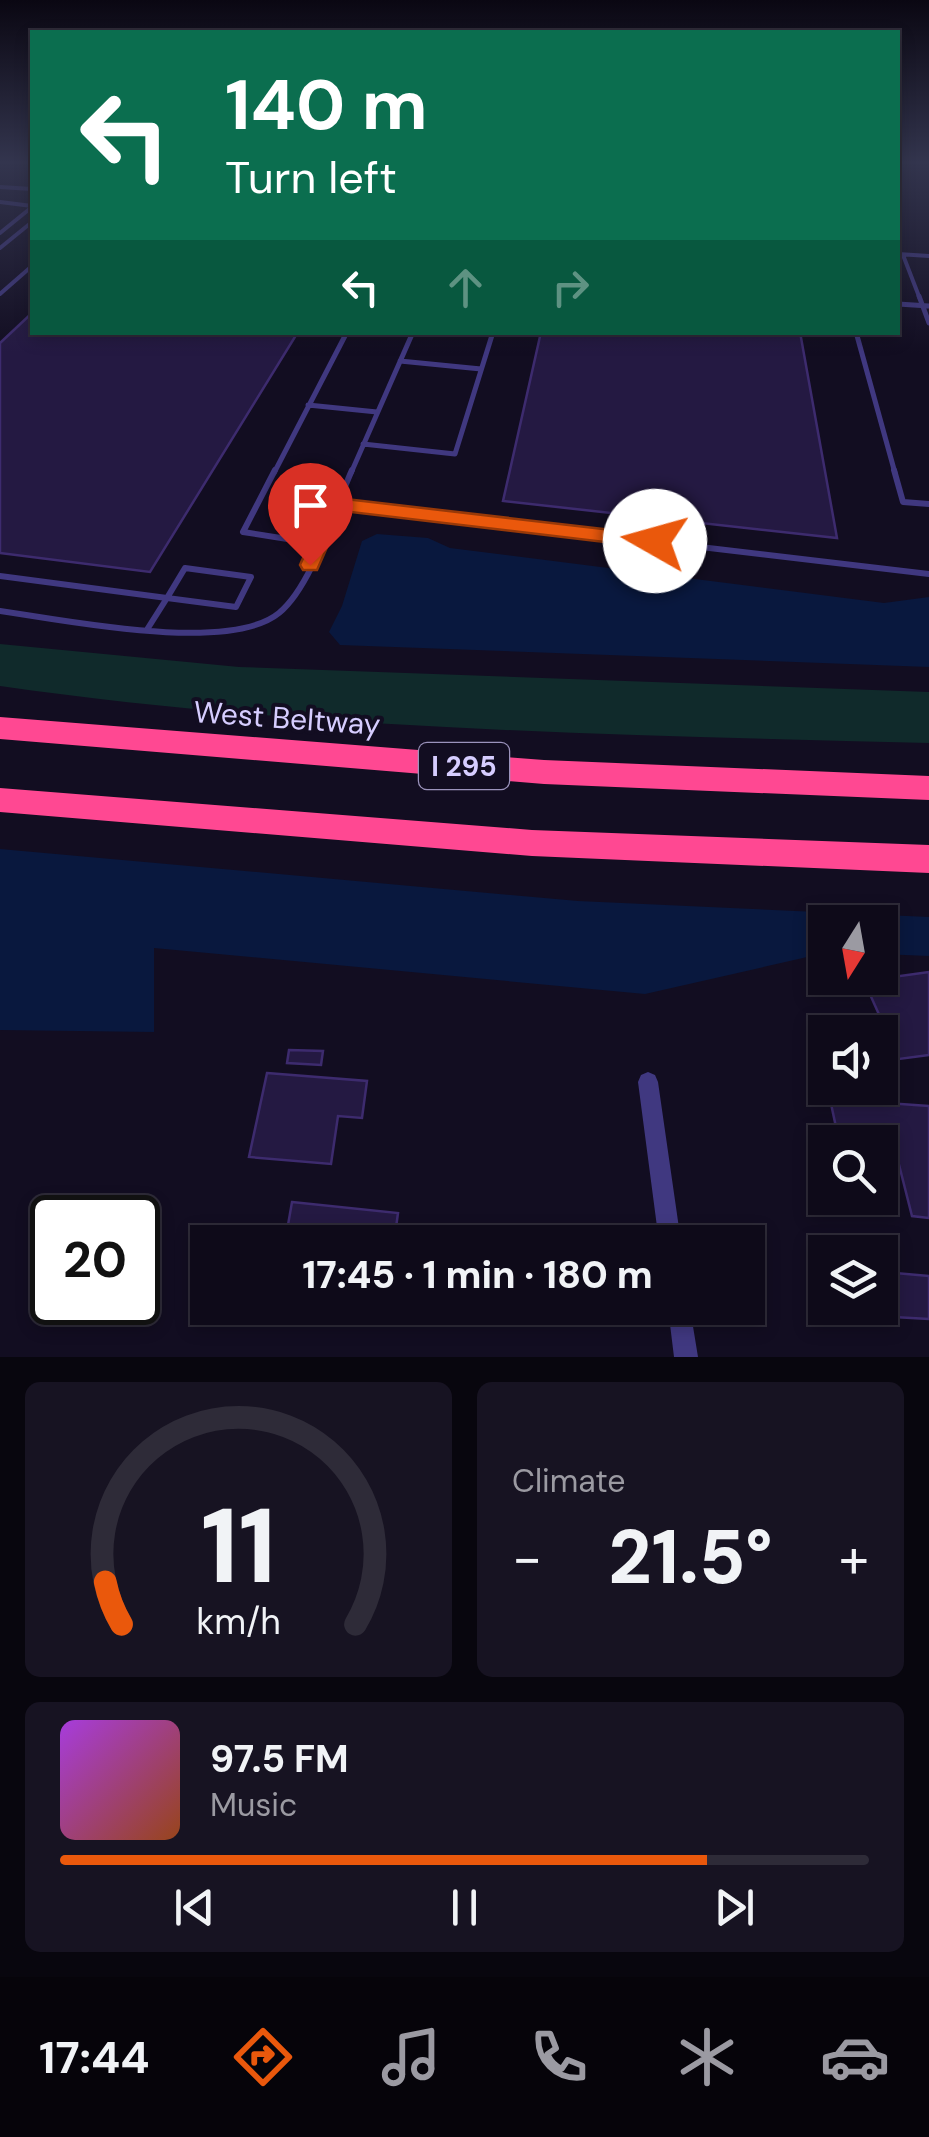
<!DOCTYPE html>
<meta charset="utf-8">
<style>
:root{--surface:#0e0a19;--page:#171322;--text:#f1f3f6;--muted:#9b9aa2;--line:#2e2b38;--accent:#ea580c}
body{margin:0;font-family:"DM Sans",sans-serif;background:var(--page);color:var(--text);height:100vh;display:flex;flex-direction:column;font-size:38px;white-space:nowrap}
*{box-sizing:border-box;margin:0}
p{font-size:32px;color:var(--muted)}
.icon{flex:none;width:55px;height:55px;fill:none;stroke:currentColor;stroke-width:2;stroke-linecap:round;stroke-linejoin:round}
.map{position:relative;height:1357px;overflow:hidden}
.details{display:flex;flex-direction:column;gap:25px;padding:25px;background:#08060e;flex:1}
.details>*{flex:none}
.guide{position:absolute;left:30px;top:30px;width:870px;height:305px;border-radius:0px;box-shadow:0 5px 15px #0003,0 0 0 2px var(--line);background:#0b6e4f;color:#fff;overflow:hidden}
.needle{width:65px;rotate:191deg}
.buttons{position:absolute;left:808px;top:905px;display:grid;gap:20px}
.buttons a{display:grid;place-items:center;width:90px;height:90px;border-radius:0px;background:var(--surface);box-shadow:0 5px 15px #0003,0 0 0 2px var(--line);font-size:50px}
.speed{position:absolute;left:30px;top:1195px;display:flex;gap:20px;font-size:50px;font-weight:700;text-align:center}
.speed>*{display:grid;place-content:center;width:130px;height:130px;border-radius:50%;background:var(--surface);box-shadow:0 5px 15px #0003,0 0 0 2px var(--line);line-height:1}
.speed .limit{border:5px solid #111;border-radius:15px;background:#fff;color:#111}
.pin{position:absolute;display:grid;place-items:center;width:85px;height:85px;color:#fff;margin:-102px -42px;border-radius:50% 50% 50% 0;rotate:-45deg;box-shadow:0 0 10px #0007}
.pin .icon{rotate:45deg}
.me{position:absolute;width:110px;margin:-55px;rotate:277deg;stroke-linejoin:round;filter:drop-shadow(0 0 8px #0008)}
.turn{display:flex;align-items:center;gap:35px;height:210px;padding:0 30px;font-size:45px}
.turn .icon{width:130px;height:130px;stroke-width:2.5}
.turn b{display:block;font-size:70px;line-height:85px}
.lanes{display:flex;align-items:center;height:95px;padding:0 30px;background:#0003;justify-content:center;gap:50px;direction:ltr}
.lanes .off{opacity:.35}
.big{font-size:75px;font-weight:800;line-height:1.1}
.details .widget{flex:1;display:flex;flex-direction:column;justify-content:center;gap:15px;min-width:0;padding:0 35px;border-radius:15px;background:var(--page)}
.details .dial{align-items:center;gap:0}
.dial svg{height:260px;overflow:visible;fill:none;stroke:var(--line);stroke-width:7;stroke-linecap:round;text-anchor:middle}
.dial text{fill:var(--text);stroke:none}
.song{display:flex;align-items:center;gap:30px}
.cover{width:120px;height:120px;border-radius:15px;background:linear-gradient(135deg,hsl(280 70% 55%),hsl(20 70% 35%))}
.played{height:10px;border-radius:5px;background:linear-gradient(90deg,var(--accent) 80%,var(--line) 80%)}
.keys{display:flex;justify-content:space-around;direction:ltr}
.heat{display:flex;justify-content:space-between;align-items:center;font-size:55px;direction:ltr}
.details .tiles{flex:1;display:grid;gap:25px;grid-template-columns:1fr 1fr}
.widget:last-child{grid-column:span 2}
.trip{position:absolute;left:190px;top:1225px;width:575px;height:100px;border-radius:0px;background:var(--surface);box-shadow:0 5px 15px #0003,0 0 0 2px var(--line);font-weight:800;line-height:100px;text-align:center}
.tabs{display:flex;height:160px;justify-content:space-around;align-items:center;background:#06040a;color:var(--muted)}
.tabs .icon{width:70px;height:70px}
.tabs .on{color:var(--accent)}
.tabs b{font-size:45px;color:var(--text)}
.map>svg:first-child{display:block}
.green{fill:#102a2b}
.water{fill:#09183e}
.building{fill:#241942;stroke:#3d2b6e;stroke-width:2.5}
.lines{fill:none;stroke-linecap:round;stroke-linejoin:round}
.lane-far2{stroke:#403880;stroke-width:4}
.lane-far1{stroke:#403880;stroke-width:5}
.lane{stroke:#403880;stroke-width:6}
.street{fill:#403880;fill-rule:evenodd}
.highway{fill:#ff4892;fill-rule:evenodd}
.route{fill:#ea580c;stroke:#983908;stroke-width:2.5}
.labels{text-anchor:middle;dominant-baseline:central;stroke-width:8;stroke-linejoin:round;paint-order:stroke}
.shield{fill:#120d21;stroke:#9b93bc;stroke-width:2.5}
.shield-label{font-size:28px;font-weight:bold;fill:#d6cdff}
.street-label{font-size:30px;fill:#d6cdff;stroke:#120d21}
</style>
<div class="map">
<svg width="929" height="1357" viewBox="0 0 929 1357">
<rect width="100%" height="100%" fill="#120d21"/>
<path class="green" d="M0 644 239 667 929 692V743C619 735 307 730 0 686Z"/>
<path class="water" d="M377 534 428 538 450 548 884 603 929 597V667L340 645 329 632 342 606 362 541Z
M0 849 578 901 929 917V956L880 954V922H825V953L645 994 154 948V1032L0 1030Z"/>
<path class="building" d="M32 313V332H298L150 572 0 553V343Z
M541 332H800L837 538 503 501Z
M929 972V1055L899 1059 864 981Z
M289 1050 323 1051 321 1065 287 1063Z
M267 1073 367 1081 362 1118 338 1116 331 1164 249 1157Z
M830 1099 929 1106V1218L912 1216 894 1145 839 1141Z
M292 1202 398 1213 394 1242H285Z
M884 1272 929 1276V1319L894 1317Z"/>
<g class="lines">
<path class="lane-far2" d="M0 187 32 189
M0 202 32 206
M0 233 32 207
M0 248 32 222
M898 254 929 256
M903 255 920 299
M0 294 32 266"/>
<path class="lane-far1" d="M919 296 929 323
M898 304 929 306
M856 332 895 473
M400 361 481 369
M308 405 377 412
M363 444 455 454 493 332
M274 473 347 332
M351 473 413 332"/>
<path class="lane" d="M275 470 243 532 319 544
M894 470 903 502 929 504
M337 504 929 574
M185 568 251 577 236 607 167 598Z
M0 576 167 598
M0 611C63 620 229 654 279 613 312 586 334 510 352 470
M148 628 167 598"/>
<path class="street" d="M648 1072 655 1075 658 1082 681 1242H659L638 1082 641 1075Z
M668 1308H690L698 1357H674Z"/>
<path class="highway" d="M0 717 544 760 929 776V800L544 784 0 739Z
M0 788 532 830 929 845V873L532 856 0 812Z"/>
</g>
<linearGradient id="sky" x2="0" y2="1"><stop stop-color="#0a0712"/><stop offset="0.46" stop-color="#33354e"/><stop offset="1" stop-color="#33354e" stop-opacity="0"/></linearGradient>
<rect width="929" height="353" fill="url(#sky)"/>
<path class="route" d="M337 498 655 535 665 541 655 548 343 511 317 570H303L300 565 327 504Z"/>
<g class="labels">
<rect class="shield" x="419" y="743" width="90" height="46" rx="8"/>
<g class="shield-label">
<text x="464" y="766">I 295</text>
</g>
<g class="street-label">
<text transform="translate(287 718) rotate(4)">West Beltway</text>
</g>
</g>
</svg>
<div class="buttons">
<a><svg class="needle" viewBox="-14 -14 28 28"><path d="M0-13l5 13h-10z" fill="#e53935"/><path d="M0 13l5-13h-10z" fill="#9b9aa2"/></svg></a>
<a><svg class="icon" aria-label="sound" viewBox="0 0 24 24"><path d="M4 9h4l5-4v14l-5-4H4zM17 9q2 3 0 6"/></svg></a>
<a><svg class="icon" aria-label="search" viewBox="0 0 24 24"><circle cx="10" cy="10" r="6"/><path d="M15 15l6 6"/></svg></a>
<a><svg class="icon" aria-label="layers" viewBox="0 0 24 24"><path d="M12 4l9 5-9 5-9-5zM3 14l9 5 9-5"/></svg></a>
</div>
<div class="speed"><div class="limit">20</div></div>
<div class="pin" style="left:310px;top:565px;background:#d93025"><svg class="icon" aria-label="arrive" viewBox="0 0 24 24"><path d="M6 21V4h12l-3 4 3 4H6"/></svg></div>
<svg class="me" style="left:655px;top:541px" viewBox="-20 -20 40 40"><circle r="19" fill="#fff"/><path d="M0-13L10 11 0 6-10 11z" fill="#ea580c"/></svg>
<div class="trip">17:45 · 1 min · 180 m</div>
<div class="guide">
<div class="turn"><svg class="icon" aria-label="left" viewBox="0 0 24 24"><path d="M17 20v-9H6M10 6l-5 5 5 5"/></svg><div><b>140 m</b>Turn left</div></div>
<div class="lanes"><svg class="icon" aria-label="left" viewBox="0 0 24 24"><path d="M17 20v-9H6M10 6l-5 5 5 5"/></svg><svg class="icon off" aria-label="ahead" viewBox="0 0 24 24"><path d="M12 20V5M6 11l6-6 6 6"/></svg><svg class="icon off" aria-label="right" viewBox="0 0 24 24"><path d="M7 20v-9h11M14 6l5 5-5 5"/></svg></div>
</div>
</div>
<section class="details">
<div class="tiles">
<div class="widget dial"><svg viewBox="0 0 100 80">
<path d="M14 69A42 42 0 1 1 86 69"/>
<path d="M14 69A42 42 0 0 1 9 56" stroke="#ea580c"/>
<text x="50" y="56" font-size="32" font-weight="700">11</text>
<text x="50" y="72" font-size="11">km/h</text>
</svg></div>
<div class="widget"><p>Climate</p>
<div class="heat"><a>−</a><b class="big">21.5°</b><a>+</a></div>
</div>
<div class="widget">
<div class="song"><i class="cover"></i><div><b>97.5 FM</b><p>Music</p></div></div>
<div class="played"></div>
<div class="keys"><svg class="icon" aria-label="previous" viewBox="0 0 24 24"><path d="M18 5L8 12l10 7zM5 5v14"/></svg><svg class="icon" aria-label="pause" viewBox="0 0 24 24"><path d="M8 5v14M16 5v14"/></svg><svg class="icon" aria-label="next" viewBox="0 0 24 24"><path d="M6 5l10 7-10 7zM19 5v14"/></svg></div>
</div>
</div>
</section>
<nav class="tabs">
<b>17:44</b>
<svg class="icon on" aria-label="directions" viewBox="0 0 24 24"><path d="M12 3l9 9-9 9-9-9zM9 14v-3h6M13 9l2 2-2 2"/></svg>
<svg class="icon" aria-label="music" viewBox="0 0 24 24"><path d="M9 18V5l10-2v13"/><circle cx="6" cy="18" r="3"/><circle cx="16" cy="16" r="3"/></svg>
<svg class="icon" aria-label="phone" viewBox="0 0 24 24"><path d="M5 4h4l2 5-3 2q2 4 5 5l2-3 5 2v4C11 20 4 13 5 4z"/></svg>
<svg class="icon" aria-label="climate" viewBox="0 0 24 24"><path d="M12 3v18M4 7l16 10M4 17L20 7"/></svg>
<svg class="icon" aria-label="car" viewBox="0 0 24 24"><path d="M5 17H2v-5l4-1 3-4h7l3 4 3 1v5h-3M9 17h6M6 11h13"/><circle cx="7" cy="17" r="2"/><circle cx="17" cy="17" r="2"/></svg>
</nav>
